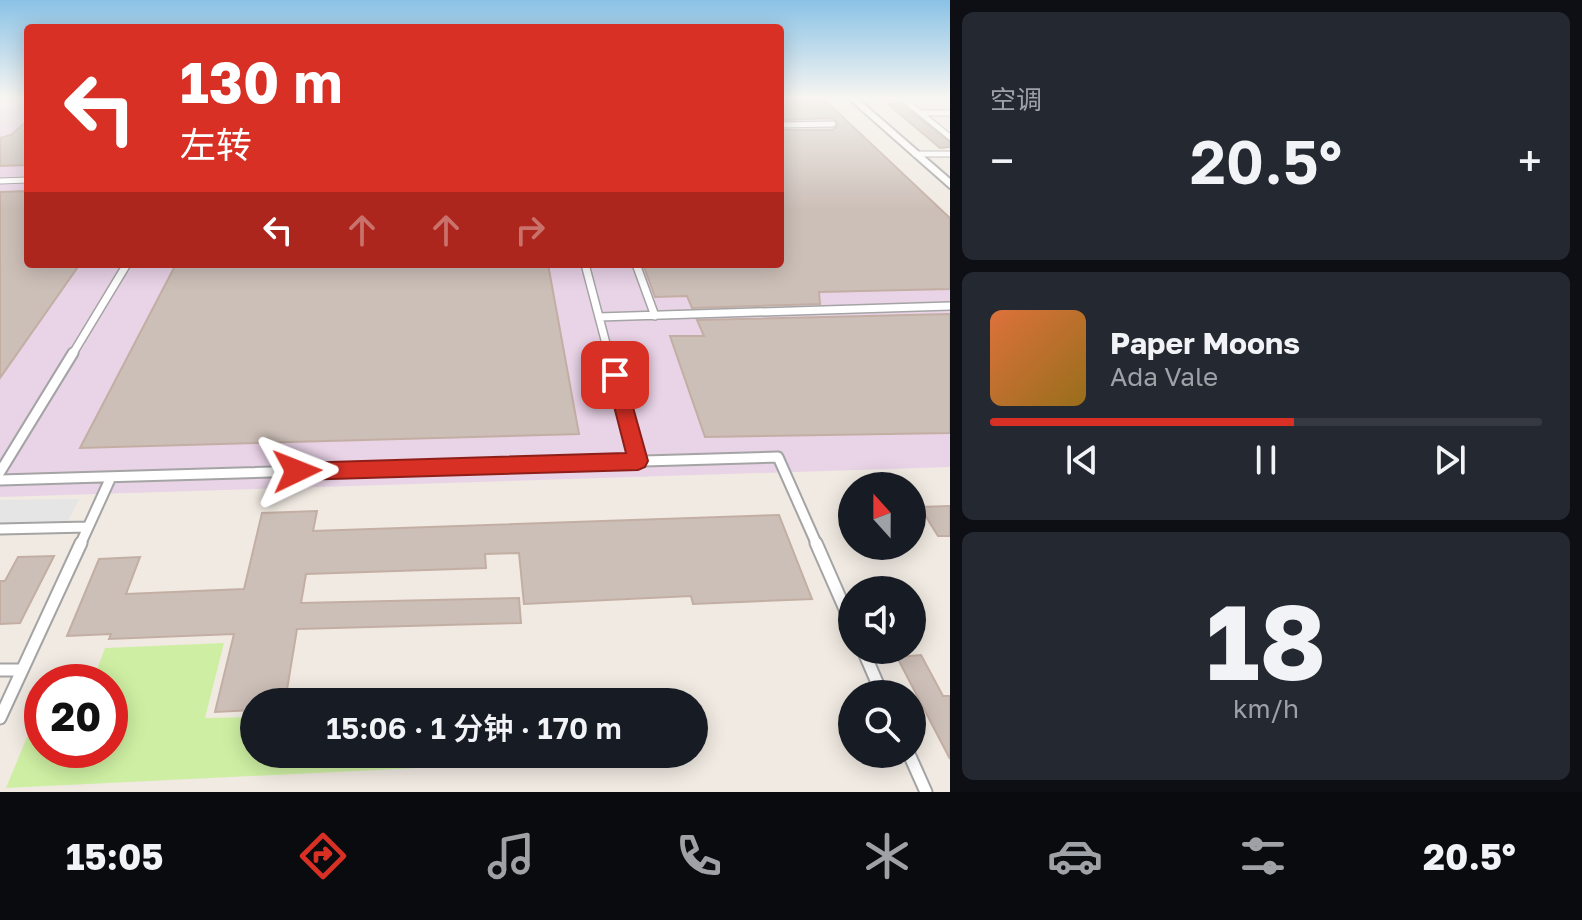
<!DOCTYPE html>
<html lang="zh">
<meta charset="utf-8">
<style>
:root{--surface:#171b24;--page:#242831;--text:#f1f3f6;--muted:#9ea1a6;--line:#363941;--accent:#d93025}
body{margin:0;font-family:"Golos Text","Noto Sans SC",sans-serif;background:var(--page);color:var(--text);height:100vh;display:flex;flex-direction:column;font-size:30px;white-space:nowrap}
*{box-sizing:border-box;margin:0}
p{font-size:26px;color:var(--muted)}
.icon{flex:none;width:44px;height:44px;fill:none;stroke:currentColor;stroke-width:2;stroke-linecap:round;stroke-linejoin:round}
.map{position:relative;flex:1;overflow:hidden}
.panel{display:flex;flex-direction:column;gap:12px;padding:12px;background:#0d0f14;width:632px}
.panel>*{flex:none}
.hud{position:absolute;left:24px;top:24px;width:760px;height:244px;border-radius:8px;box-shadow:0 4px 20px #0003;background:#d93025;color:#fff;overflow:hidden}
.needle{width:52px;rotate:339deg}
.fabs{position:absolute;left:838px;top:472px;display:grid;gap:16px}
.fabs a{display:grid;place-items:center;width:88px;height:88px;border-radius:50%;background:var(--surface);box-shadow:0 4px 20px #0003;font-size:40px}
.speed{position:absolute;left:24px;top:664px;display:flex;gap:16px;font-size:40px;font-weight:700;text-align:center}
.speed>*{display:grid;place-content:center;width:104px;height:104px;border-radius:50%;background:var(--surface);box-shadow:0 4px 20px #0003;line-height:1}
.speed .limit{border:12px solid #d22;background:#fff;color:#111}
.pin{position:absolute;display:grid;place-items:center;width:68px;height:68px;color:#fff;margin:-34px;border-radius:16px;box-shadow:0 4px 12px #0006}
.me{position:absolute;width:88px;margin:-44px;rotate:88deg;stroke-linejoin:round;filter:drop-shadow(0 0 6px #0008)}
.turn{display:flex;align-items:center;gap:28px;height:168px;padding:0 24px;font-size:36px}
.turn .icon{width:104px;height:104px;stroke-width:2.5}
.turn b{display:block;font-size:56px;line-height:68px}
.lanes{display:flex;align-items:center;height:76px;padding:0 24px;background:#0003;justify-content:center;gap:40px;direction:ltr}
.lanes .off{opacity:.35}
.big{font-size:60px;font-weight:600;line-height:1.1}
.panel .widget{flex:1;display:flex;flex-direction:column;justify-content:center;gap:12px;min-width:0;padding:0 28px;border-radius:12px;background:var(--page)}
.panel .dial{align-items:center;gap:0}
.dial b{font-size:104px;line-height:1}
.song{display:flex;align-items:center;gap:24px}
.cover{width:96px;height:96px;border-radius:12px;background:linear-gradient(135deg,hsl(20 70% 55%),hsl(40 70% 35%))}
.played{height:8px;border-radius:4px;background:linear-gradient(90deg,var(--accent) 55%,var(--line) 55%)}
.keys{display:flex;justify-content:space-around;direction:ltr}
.heat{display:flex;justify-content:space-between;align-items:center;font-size:44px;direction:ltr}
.trip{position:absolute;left:240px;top:688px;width:468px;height:80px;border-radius:40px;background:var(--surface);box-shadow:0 4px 20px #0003;font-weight:600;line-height:80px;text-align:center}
.menu{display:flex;height:128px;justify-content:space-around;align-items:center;background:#090b0e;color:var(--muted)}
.menu .icon{width:56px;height:56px}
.menu .selected{color:var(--accent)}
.menu b{font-size:36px;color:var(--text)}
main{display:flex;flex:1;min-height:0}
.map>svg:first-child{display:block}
.industrial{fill:#e9d3e7}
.grass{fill:#ceefa3}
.parking{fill:#e5e5e5}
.building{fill:#ccbfb8;stroke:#c3aea3;stroke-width:2}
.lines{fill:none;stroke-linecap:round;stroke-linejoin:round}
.lane-far3-casing{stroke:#a4a4a4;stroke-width:7}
.lane-far2-casing{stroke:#a4a4a4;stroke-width:10}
.lane-far1-casing{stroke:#a4a4a4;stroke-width:13}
.lane-casing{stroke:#a4a4a4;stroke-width:15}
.street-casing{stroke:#a4a4a4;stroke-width:4}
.lane-far3{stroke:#fff;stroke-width:5}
.lane-far2{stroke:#fff;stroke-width:7}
.lane-far1{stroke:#fff;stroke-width:9}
.lane{stroke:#fff;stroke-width:11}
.street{fill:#fff;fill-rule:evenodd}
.route{fill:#d93025;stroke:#8d1f18;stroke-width:2}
</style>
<main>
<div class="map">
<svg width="950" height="792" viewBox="0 0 950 792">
<rect width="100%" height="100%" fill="#f0eae2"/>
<path class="industrial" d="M0 98H28V264H780V98H823L950 218V467L0 497Z"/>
<path class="grass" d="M224 643 205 718 254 717V754H541L542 762 6 788 27 737H42V750H110V682H64L67 676 95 675 105 648Z"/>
<path class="parking" d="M79 499 67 523 0 524V500Z"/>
<path class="building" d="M780 98H819L829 104 950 218V289L819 292 820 304 692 308 687 296 655 297 643 264H780V130H833L838 125 833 118 780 120Z
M888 104H901L950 142V147L940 148Z
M28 120V165L0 166V138L11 135Z
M28 191V264H80L0 378V192Z
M176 264H548L579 434 80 448Z
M950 314V433L705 437 670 336H704L697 320Z
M950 506V536H938L920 507Z
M317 511 313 531 779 515 812 599 693 604 691 596 524 604 519 553 485 554 486 568 306 574 301 603 519 598 521 623 297 629 285 702H254V710L215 712 234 634 109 639 111 634 67 636 99 559 140 557 126 594 244 589 262 513Z
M54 556 20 623 0 624V581H5L18 557Z
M921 655 943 696H950V759L897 657Z"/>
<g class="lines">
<g class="lane-far3-casing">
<path id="lane-far3" d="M902 98 950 137
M921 113H950
M780 125 833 124
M915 154H950
M0 181 28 180"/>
</g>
<g class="lane-far2-casing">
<path id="lane-far2" d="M585 264 609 355
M636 264 655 316
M599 317 950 306
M72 355 127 264"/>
</g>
<g class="lane-far1-casing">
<path id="lane-far1" d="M609 353 638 461
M0 472 73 353
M0 480 778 457 817 545
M0 529 88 527
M80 545 111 477"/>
</g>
<g class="lane-casing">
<path id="lane" d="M816 543 852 625
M863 650 882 694
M0 670H22
M0 718 81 543
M909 754 926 792"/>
</g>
<g class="street-casing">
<path id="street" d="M848 98H857L950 179V188Z"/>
</g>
<use href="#lane-far3" class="lane-far3"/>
<use href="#lane-far2" class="lane-far2"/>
<use href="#lane-far1" class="lane-far1"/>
<use href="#lane" class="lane"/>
<use href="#street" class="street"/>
</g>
<linearGradient id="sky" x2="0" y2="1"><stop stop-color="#8ac2e6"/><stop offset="0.47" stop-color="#f8f6f2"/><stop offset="1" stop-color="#f8f6f2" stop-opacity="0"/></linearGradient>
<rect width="950" height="209" fill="url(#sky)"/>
<path class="route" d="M615 368 624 375 648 461 645 467 638 470 297 480 290 478 287 471 290 465 297 463 626 453 606 375Z"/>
</svg>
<div class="fabs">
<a><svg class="needle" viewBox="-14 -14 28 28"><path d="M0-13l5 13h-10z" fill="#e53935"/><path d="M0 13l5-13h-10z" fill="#9ea1a6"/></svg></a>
<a><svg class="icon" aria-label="sound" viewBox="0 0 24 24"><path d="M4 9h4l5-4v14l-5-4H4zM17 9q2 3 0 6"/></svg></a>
<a><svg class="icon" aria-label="search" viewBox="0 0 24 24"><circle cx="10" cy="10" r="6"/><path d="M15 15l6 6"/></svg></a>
</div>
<div class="speed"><div class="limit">20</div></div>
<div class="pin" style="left:615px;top:375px;background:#d93025"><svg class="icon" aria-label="arrive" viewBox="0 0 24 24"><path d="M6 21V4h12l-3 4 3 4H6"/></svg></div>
<svg class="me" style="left:297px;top:471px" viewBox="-20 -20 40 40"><path d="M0-17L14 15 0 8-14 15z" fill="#d93025" stroke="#fff" stroke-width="4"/></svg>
<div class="trip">15:06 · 1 分钟 · 170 m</div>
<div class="hud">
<div class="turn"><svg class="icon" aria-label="left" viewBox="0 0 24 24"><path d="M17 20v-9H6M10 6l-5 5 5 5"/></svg><div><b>130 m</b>左转</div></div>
<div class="lanes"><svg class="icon" aria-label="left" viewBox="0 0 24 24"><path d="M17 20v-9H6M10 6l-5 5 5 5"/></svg><svg class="icon off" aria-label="ahead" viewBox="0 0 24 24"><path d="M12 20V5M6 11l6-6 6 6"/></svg><svg class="icon off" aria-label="ahead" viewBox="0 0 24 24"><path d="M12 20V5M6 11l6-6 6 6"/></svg><svg class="icon off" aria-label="right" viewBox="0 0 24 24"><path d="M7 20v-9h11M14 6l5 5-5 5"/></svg></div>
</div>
</div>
<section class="panel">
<div class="widget"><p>空调</p>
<div class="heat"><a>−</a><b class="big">20.5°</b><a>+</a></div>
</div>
<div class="widget">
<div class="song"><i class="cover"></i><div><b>Paper Moons</b><p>Ada Vale</p></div></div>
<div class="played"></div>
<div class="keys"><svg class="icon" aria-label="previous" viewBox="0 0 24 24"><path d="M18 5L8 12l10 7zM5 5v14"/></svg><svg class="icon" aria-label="pause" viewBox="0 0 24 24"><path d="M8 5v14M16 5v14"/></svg><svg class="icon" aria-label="next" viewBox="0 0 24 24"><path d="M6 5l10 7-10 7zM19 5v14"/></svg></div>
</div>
<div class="widget dial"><b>18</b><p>km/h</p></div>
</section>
</main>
<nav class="menu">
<b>15:05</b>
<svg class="icon selected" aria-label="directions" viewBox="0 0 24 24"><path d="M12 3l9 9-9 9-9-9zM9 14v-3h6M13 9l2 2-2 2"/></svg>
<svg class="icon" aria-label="music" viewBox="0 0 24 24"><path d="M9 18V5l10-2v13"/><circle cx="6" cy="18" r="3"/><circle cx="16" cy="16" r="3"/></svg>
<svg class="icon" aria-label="phone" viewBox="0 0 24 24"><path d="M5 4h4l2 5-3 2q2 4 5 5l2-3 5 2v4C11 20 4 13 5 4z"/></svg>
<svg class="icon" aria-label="climate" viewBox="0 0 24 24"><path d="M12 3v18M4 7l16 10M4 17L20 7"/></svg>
<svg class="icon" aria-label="car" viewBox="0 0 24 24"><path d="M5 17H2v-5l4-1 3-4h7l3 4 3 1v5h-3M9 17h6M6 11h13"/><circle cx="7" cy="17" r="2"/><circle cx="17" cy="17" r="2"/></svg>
<svg class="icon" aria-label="filters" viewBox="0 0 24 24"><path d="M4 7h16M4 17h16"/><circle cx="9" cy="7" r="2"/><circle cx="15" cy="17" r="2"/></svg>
<b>20.5°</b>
</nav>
